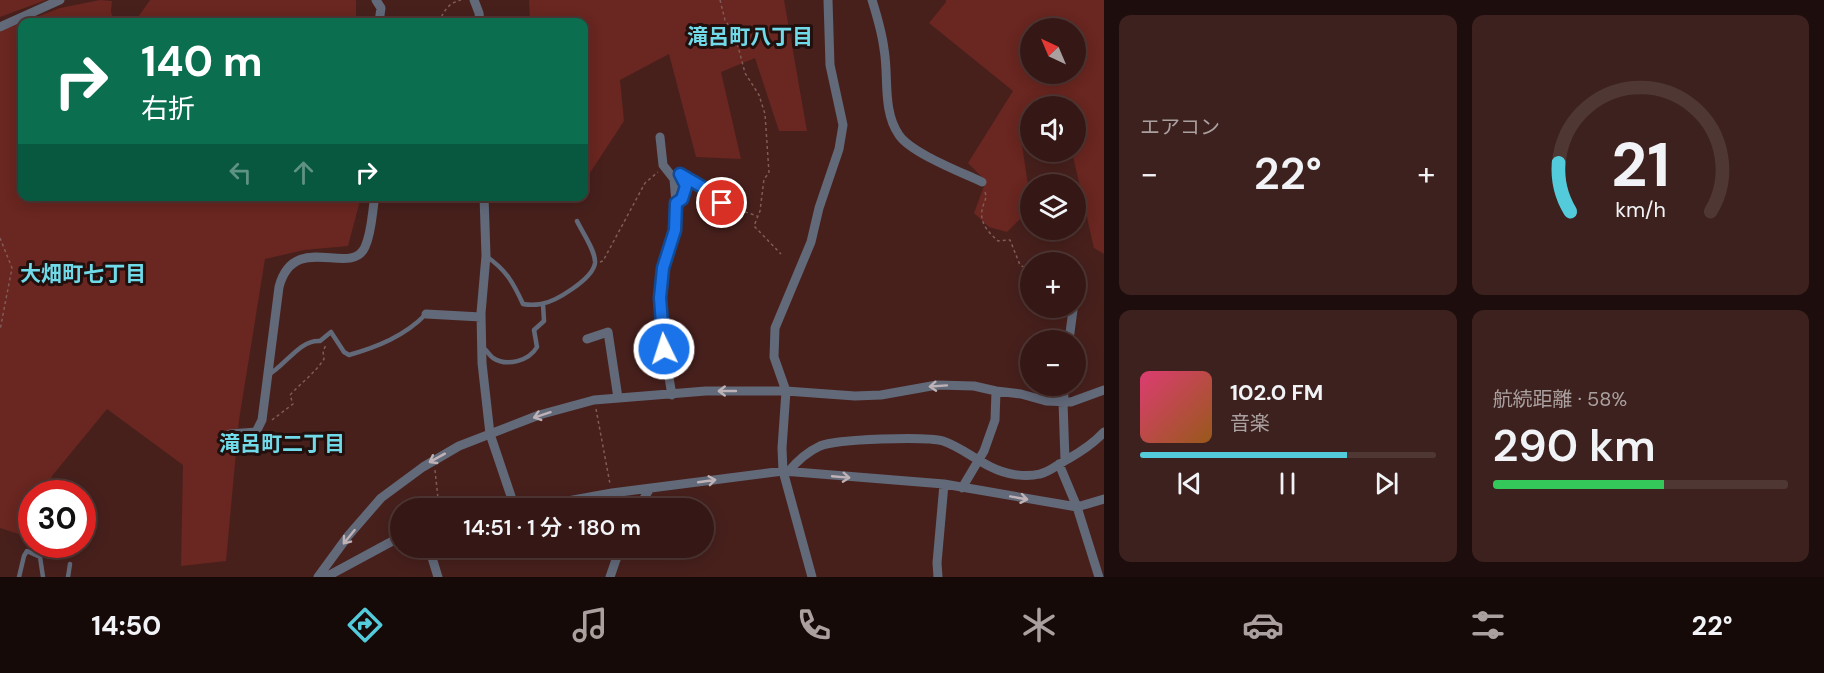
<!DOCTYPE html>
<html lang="ja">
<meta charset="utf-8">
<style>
:root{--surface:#351815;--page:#3d211e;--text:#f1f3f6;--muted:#aaa0a0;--line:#4f3734;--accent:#53cbdb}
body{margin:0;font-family:"DM Sans","Noto Sans JP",sans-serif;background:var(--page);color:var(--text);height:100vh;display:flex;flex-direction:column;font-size:22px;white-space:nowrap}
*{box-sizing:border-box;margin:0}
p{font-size:20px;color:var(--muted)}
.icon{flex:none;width:33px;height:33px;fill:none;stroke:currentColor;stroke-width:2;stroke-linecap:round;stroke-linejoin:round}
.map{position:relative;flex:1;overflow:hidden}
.drawer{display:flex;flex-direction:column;gap:15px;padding:15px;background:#1d0d0c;width:720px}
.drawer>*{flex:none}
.banner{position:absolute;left:18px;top:18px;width:570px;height:183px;border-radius:12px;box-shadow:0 3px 15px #0003,0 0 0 2px var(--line);background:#0b6e4f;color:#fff;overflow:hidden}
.needle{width:39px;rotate:316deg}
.buttons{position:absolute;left:1020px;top:18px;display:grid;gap:12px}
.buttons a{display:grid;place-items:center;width:66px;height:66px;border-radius:50%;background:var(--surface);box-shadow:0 3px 15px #0003,0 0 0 2px var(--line);font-size:30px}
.speed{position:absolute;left:18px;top:480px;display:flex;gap:12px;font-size:30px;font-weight:700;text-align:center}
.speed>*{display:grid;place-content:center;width:78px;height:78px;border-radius:50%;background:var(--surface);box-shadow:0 3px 15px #0003,0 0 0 2px var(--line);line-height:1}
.speed .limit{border:9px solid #d22;background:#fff;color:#111}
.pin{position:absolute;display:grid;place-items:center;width:51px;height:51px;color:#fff;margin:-26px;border:3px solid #fff;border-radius:50%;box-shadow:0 2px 6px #0007}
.me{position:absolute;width:66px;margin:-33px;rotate:356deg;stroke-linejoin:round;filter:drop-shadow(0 0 4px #0008)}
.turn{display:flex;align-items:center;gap:21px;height:126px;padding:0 24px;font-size:27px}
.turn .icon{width:78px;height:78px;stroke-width:2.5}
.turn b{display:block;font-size:42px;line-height:51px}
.lanes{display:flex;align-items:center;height:57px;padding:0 24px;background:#0003;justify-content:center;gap:30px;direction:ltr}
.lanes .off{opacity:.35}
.big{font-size:45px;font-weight:600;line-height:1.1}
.drawer .widget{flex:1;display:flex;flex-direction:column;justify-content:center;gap:9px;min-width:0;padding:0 21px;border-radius:12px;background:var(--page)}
.drawer .dial{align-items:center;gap:0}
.dial svg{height:156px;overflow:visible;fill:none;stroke:var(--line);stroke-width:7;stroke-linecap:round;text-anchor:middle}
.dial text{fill:var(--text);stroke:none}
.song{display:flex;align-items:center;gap:18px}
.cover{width:72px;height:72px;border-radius:9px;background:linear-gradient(135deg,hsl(340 70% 55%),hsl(30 70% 35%))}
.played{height:6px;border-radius:3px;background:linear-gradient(90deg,var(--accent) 70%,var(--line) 70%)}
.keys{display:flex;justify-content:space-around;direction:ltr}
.heat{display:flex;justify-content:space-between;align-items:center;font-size:33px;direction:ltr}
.charge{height:9px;border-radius:4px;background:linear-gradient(90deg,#34c759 58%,var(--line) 0)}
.drawer .tiles{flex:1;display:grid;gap:15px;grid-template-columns:repeat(2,1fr)}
.trip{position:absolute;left:390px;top:498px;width:324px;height:60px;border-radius:30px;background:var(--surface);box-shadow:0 3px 15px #0003,0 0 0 2px var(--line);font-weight:600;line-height:60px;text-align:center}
.menu{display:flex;height:96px;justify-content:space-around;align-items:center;background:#150a08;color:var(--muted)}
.menu .icon{width:42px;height:42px}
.menu .on{color:var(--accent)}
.menu b{font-size:27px;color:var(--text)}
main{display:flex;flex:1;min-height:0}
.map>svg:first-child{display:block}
.green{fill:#6a2620;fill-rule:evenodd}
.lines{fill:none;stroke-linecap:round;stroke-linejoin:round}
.path{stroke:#7f5c58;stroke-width:1.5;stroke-dasharray:3 3;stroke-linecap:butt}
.service{stroke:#626979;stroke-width:4.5}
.minor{stroke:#626979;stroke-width:9}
.oneway{stroke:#bfb2b6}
.route-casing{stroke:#114b97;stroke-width:15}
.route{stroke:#1a73e8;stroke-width:10}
.labels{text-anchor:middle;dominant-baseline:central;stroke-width:6;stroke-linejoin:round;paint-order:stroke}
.neighbourhood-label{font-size:21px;font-weight:bold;fill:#70dae9;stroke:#22100e}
</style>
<main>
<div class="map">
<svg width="1104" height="577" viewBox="0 0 1104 577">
<rect width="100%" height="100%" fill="#47201c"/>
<path class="green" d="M0 0H46L0 17Z
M100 0 112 1 111 12 114 22 136 20 150 0H356V22H22V196L361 197 348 246 304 250 265 259 239 420 226 561 181 566 183 465 107 409 52 476 49 493 32 494 31 538 0 528V31L60 8Z
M529 0H784L807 131H779L755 58 721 72 741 159 696 157 669 54 620 80 624 121 584 182V22H530Z
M946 0H1104V254L1094 248 1072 152H1076V106H1030V143L1022 145 1029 192 1024 215 1007 232 989 227 974 213 986 181 968 163 1013 91 929 23 946 2ZM1030 28H1076V74H1030Z"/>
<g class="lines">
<path class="path" d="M720 0 725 20 735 35 745 73 759 95 765 114 769 173 764 179 760 211 754 226 781 254
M414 22 417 20 420 22
M439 22C444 11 448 3 461 0
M985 192C987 198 985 200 983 206 978 222 988 232 998 241L1010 240 1020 265 1030 270
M728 206 757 216
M0 238 12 268 0 330
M600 262 603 261 645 183 658 172
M596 409 610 484
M272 420 293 404 290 395C302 382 315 373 324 359L323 351 326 345
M247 443 258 441
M435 470 439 508"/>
<path class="service" d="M676 203 682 199 686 186 680 174 716 195 722 203
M486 256C506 270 513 282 523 304 528 305 535 305 541 304 555 302 593 279 595 263 596 251 582 232 577 221
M482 347C487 350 489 355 493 358 507 367 529 361 537 347L534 330 544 321 543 304
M268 375C285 366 300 339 320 341L331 332 344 352 349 355C377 347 405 336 426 314
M19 577 24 556 27 551 40 557 43 577
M68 577 70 564"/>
<path class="minor" d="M376 0 381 8 379 22
M474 0 479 13 480 22
M872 0C877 16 882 33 884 49 889 76 882 111 899 135 911 153 961 172 982 182
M0 27 60 0
M660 137 663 165 674 179 676 203 675 230 663 268 660 298 664 349 672 395
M484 196 486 256 481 313 482 363 490 434 515 508
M426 314 481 317
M587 339 608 332 618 398
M1069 340 1073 310 1070 308
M1065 386 1063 402 1065 460
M230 434 256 432 262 420 279 287C294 230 351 278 365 247 372 232 372 212 375 196
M1059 464 1077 507 1099 577
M788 472C797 461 807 452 820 446 837 439 925 436 943 441 961 447 974 459 991 467 1005 474 1024 478 1040 474 1050 472 1058 464 1068 459 1082 451 1093 444 1104 432
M962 488 984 451 995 420 996 391
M529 508 612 493 783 471 944 484 1077 507 1104 499
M638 508 649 490
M429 548 438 577
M318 577 348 536 381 498 423 467 459 446 539 415 594 400 706 391H786L855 396 881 395 937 385 974 386 996 391 1021 394 1046 401 1071 402 1104 390
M326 577 400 537
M610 577 620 548
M812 577 783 471 782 448 786 391 774 357 775 328 811 242 819 208 839 149 843 125 830 65 828 0
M938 577 937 563 944 484"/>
</g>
<defs><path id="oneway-shaft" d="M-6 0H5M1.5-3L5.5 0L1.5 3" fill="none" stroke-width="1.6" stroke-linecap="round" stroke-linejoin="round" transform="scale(1.5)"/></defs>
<g class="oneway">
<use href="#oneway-shaft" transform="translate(938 386) rotate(176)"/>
<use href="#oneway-shaft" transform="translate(727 391) rotate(180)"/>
<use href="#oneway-shaft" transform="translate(542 415) rotate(162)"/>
<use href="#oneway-shaft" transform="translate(437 458) rotate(151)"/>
<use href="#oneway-shaft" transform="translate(841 477) rotate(5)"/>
<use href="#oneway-shaft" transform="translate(707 481) rotate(-8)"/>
<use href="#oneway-shaft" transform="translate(1019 498) rotate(10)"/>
<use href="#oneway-shaft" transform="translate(349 537) rotate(129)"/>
</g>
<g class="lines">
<g class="route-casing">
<path id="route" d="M664 349 660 298 663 268 675 230 676 203 682 199 686 186 680 174 716 195 722 203"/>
</g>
<use href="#route" class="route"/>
</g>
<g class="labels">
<g class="neighbourhood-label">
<text x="750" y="37">滝呂町八丁目</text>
<text x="83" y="274">大畑町七丁目</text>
<text x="282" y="444">滝呂町二丁目</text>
</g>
</g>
</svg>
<div class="buttons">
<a><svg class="needle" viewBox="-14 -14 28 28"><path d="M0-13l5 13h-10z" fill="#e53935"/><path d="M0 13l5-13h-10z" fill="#aaa0a0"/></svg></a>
<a><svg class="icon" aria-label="sound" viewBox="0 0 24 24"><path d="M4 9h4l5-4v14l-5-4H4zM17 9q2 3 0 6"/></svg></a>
<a><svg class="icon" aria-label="layers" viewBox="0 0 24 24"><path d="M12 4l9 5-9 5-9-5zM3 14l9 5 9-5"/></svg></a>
<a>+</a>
<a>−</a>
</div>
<div class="speed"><div class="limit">30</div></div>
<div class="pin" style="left:722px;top:203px;background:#d93025"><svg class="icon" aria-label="arrive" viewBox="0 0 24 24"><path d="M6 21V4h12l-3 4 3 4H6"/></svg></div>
<svg class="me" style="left:664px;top:349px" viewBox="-20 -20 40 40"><circle r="17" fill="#1a73e8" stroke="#fff" stroke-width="3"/><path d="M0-11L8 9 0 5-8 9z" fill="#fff"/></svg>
<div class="trip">14:51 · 1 分 · 180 m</div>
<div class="banner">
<div class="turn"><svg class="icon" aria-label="right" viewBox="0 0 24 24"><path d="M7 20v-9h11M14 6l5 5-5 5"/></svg><div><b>140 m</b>右折</div></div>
<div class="lanes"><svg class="icon off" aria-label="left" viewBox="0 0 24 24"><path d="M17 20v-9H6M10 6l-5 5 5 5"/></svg><svg class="icon off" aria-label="ahead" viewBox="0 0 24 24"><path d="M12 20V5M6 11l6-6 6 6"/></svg><svg class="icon" aria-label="right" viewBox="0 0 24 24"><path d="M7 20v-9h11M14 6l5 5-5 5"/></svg></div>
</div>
</div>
<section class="drawer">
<div class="tiles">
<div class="widget"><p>エアコン</p>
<div class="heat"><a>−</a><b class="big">22°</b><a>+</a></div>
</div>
<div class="widget dial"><svg viewBox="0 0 100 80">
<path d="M14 69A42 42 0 1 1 86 69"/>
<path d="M14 69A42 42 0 0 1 8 44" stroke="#53cbdb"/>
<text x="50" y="56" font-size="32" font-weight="700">21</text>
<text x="50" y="72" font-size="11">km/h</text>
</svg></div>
<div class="widget">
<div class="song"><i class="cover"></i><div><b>102.0 FM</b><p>音楽</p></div></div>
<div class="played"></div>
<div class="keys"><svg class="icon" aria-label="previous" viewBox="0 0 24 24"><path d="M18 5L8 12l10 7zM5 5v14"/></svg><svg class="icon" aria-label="pause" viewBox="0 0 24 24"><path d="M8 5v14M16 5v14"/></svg><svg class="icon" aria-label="next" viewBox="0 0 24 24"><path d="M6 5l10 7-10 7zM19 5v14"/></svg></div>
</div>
<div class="widget"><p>航続距離 · 58%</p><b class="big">290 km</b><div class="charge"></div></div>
</div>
</section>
</main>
<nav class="menu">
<b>14:50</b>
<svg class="icon on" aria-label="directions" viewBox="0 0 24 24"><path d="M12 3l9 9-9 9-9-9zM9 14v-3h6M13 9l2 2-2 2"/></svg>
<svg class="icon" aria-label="music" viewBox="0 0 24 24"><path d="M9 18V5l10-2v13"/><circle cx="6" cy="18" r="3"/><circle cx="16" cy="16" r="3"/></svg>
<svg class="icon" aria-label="phone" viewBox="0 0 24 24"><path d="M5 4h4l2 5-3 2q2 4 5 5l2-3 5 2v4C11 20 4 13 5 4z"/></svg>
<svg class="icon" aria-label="climate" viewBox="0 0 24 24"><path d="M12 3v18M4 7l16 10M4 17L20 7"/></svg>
<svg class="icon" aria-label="car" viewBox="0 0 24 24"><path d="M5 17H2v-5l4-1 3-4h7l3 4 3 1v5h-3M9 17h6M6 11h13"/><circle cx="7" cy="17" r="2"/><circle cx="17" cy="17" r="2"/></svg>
<svg class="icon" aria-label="filters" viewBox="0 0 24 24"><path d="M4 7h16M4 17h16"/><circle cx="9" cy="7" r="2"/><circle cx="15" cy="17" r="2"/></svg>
<b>22°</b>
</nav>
